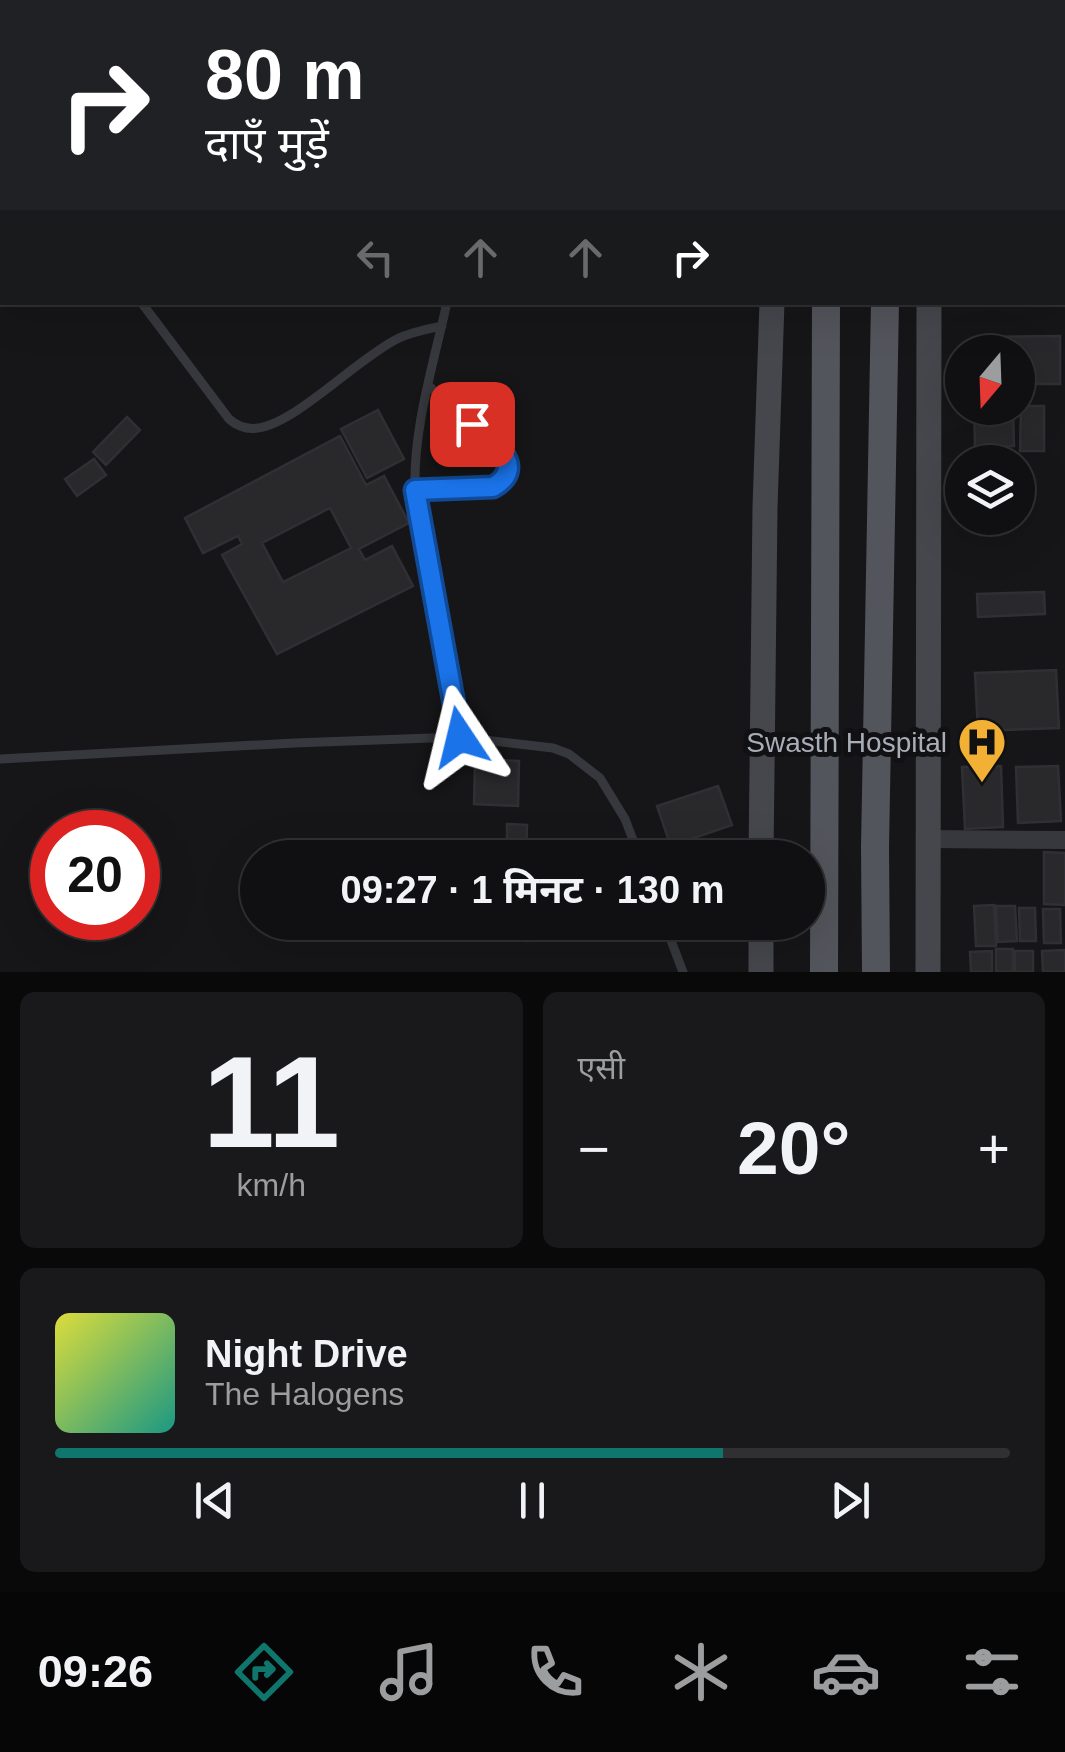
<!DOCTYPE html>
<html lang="hi">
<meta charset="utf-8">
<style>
:root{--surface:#101012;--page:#19191b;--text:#f1f3f6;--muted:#9c9d9f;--line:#303032;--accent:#0f766e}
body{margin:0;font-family:Arial,"Noto Sans Devanagari",sans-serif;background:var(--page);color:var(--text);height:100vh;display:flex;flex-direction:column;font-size:38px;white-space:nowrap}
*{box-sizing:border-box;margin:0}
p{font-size:32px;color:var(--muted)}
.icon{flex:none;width:55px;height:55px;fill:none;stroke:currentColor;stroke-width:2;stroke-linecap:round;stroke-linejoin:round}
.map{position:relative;height:972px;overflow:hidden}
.drawer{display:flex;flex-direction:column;gap:20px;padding:20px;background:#09090a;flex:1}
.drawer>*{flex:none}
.guide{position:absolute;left:0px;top:0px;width:1065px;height:305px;box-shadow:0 10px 40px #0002,0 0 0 2px var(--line);background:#202124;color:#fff;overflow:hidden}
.needle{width:65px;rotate:199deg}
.buttons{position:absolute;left:945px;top:335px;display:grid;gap:20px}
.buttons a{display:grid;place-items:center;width:90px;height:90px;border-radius:50%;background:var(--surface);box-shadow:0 10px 40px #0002,0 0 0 2px var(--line);font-size:50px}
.speed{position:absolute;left:30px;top:810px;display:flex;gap:20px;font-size:50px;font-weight:700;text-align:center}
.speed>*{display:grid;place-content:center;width:130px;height:130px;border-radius:50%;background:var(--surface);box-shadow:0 10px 40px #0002,0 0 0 2px var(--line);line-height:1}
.speed .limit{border:15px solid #d22;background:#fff;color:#111}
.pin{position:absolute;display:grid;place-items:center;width:85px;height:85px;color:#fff;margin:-42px;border-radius:20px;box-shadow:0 5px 15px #0006}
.me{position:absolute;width:110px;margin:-55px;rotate:350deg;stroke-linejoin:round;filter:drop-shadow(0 0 8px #0008)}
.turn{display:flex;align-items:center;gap:35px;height:210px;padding:0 40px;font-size:45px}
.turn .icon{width:130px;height:130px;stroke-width:2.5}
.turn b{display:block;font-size:70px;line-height:85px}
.lanes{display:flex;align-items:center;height:95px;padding:0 40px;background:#0003;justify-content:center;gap:50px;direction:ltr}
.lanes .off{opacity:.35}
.big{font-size:75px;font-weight:700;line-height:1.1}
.drawer .tile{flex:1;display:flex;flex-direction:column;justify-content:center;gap:15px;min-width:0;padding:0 35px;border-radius:15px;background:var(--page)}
.drawer .dial{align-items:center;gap:0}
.dial b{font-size:130px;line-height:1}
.song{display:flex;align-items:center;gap:30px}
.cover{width:120px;height:120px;border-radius:15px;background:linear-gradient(135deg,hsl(60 70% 55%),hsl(170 70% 35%))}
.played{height:10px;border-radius:5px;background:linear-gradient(90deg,var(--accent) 70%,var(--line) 70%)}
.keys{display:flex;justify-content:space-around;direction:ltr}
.heat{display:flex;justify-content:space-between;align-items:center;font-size:55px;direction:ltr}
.drawer .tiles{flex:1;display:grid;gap:20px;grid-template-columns:1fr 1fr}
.tile:last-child{grid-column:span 2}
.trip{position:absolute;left:240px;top:840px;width:585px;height:100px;border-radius:50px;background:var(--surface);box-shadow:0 10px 40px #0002,0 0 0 2px var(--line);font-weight:700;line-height:100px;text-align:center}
.tab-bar{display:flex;height:160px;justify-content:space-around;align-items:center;background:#060607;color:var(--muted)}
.tab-bar .icon{width:70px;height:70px}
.tab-bar .current{color:var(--accent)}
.tab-bar b{font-size:45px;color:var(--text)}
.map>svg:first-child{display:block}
.building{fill:#29292c;stroke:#303034;stroke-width:2.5;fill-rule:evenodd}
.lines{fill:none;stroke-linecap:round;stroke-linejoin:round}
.lane{stroke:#37383d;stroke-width:9}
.street{stroke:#37383d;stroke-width:18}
.secondary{stroke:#45474d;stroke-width:25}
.primary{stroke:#53555c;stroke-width:28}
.route-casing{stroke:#114b97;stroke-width:25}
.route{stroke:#1a73e8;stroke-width:18}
.labels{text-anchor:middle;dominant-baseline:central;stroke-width:10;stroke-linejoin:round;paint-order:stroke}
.poi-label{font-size:28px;fill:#a8adb8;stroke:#111113;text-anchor:end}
</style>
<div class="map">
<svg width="1065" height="972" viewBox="0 0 1065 972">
<rect width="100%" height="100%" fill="#161618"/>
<path class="building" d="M1060 336V384H1018V352H990L989 337Z
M1021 406H1044V451H1020Z
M974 408H1013L1014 446 975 447Z
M378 410 404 459 367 478 341 429Z
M127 417 140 430 106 465 93 452Z
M340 436 366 485 384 476 409 523 359 549 365 560 392 546 413 586 277 654 222 555 242 544 238 536 203 553 185 518ZM330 508 351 548 283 582 262 543Z
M94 459 106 475 77 496 65 479Z
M1044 592 1045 614 978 617 977 594Z
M1056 670 1059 728 978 731 975 673Z
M475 759 519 761 518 806 474 804Z
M1001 766 1003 827 965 829 962 767Z
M1058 766 1061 821 1018 823 1016 767Z
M718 786 732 825 691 839 699 858H664L659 845 669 841 657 806Z
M507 824 527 825 526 858H507Z
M1044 852 1065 853V905L1044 904Z
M994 905 996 946H976L974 906Z
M996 906H1015L1017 941 998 942Z
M1019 908H1035L1036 941H1020Z
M1043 909H1060L1061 943H1044Z
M467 922H530L527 941 465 932Z
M996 949H1013V972H996Z
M1065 950V972H1043L1042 951Z
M992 951V972H971L970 952Z
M1015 951H1033V972H1015Z"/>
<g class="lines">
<path class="lane" d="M746 0 779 1
M489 2V0
M0 116 2 119
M141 302 229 419C237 426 246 430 258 428 296 423 357 359 397 339 411 332 427 329 442 326
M447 302C434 363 413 427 415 490L459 737
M415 490 493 487C509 478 512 469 503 453L429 386
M0 759 294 743 459 737 553 748 569 754 600 778 625 819 640 858
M664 922 683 972"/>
<path class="street" d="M1062 148H1065
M927 839 1065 840"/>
<path class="secondary" d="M781 2V0
M929 2V0
M761 858 765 507 772 302
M761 972V922
M928 972 929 302"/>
<path class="primary" d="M833 2V0
M887 2 888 0
M824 972 826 302
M876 972 875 847 885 302"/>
</g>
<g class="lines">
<g class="route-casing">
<path id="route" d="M460 737 415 490 493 487C529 466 491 441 472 424"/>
</g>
<use href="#route" class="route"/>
</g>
<defs>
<g id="hospital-pin" transform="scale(2.5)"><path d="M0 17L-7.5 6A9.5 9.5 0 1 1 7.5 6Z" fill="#f2b134" stroke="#111113"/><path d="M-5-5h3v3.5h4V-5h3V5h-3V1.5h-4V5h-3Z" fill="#111"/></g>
</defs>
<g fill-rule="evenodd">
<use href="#hospital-pin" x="982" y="742"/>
</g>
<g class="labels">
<g class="poi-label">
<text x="947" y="742">Swasth Hospital</text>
</g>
</g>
</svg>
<div class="buttons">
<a><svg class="needle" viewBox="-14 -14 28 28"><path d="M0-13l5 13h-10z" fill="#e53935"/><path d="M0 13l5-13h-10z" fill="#9c9d9f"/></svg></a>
<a><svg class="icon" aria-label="layers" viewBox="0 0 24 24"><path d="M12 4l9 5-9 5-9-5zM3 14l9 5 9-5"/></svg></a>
</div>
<div class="speed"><div class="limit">20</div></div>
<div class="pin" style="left:472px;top:424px;background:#d93025"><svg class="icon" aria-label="arrive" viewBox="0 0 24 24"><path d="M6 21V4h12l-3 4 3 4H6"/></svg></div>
<svg class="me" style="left:460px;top:737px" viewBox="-20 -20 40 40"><path d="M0-17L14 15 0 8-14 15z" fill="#1a73e8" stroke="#fff" stroke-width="4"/></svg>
<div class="trip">09:27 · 1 मिनट · 130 m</div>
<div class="guide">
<div class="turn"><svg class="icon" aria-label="right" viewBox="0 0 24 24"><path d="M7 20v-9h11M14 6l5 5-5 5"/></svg><div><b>80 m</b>दाएँ मुड़ें</div></div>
<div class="lanes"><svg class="icon off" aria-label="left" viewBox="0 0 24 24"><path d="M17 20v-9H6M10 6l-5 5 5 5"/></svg><svg class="icon off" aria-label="ahead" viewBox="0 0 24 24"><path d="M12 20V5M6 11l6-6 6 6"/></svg><svg class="icon off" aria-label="ahead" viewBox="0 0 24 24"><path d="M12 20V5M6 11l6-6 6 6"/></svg><svg class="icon" aria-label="right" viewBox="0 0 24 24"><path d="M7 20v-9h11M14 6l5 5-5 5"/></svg></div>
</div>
</div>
<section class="drawer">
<div class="tiles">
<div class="tile dial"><b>11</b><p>km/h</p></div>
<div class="tile"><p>एसी</p>
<div class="heat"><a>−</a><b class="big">20°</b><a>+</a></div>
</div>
<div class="tile">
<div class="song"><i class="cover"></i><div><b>Night Drive</b><p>The Halogens</p></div></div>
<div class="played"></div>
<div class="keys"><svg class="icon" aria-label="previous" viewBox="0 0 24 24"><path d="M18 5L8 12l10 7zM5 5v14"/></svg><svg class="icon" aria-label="pause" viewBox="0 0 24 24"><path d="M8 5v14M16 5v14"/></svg><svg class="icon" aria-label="next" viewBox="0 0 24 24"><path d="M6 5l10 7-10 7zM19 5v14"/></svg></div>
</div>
</div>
</section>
<nav class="tab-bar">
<b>09:26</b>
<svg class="icon current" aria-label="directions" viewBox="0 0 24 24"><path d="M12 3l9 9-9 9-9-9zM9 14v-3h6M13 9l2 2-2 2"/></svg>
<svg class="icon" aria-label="music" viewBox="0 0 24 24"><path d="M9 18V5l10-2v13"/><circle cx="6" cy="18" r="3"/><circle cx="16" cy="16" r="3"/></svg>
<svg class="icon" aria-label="phone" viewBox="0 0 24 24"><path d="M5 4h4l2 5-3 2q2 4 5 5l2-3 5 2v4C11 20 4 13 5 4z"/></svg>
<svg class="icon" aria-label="climate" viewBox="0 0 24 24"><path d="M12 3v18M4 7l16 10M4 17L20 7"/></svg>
<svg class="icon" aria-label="car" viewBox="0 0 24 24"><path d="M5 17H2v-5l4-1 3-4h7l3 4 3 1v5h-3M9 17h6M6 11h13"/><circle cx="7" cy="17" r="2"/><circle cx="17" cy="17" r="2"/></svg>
<svg class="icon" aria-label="filters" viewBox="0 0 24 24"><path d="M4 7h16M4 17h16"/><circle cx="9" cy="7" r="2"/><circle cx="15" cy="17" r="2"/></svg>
</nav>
